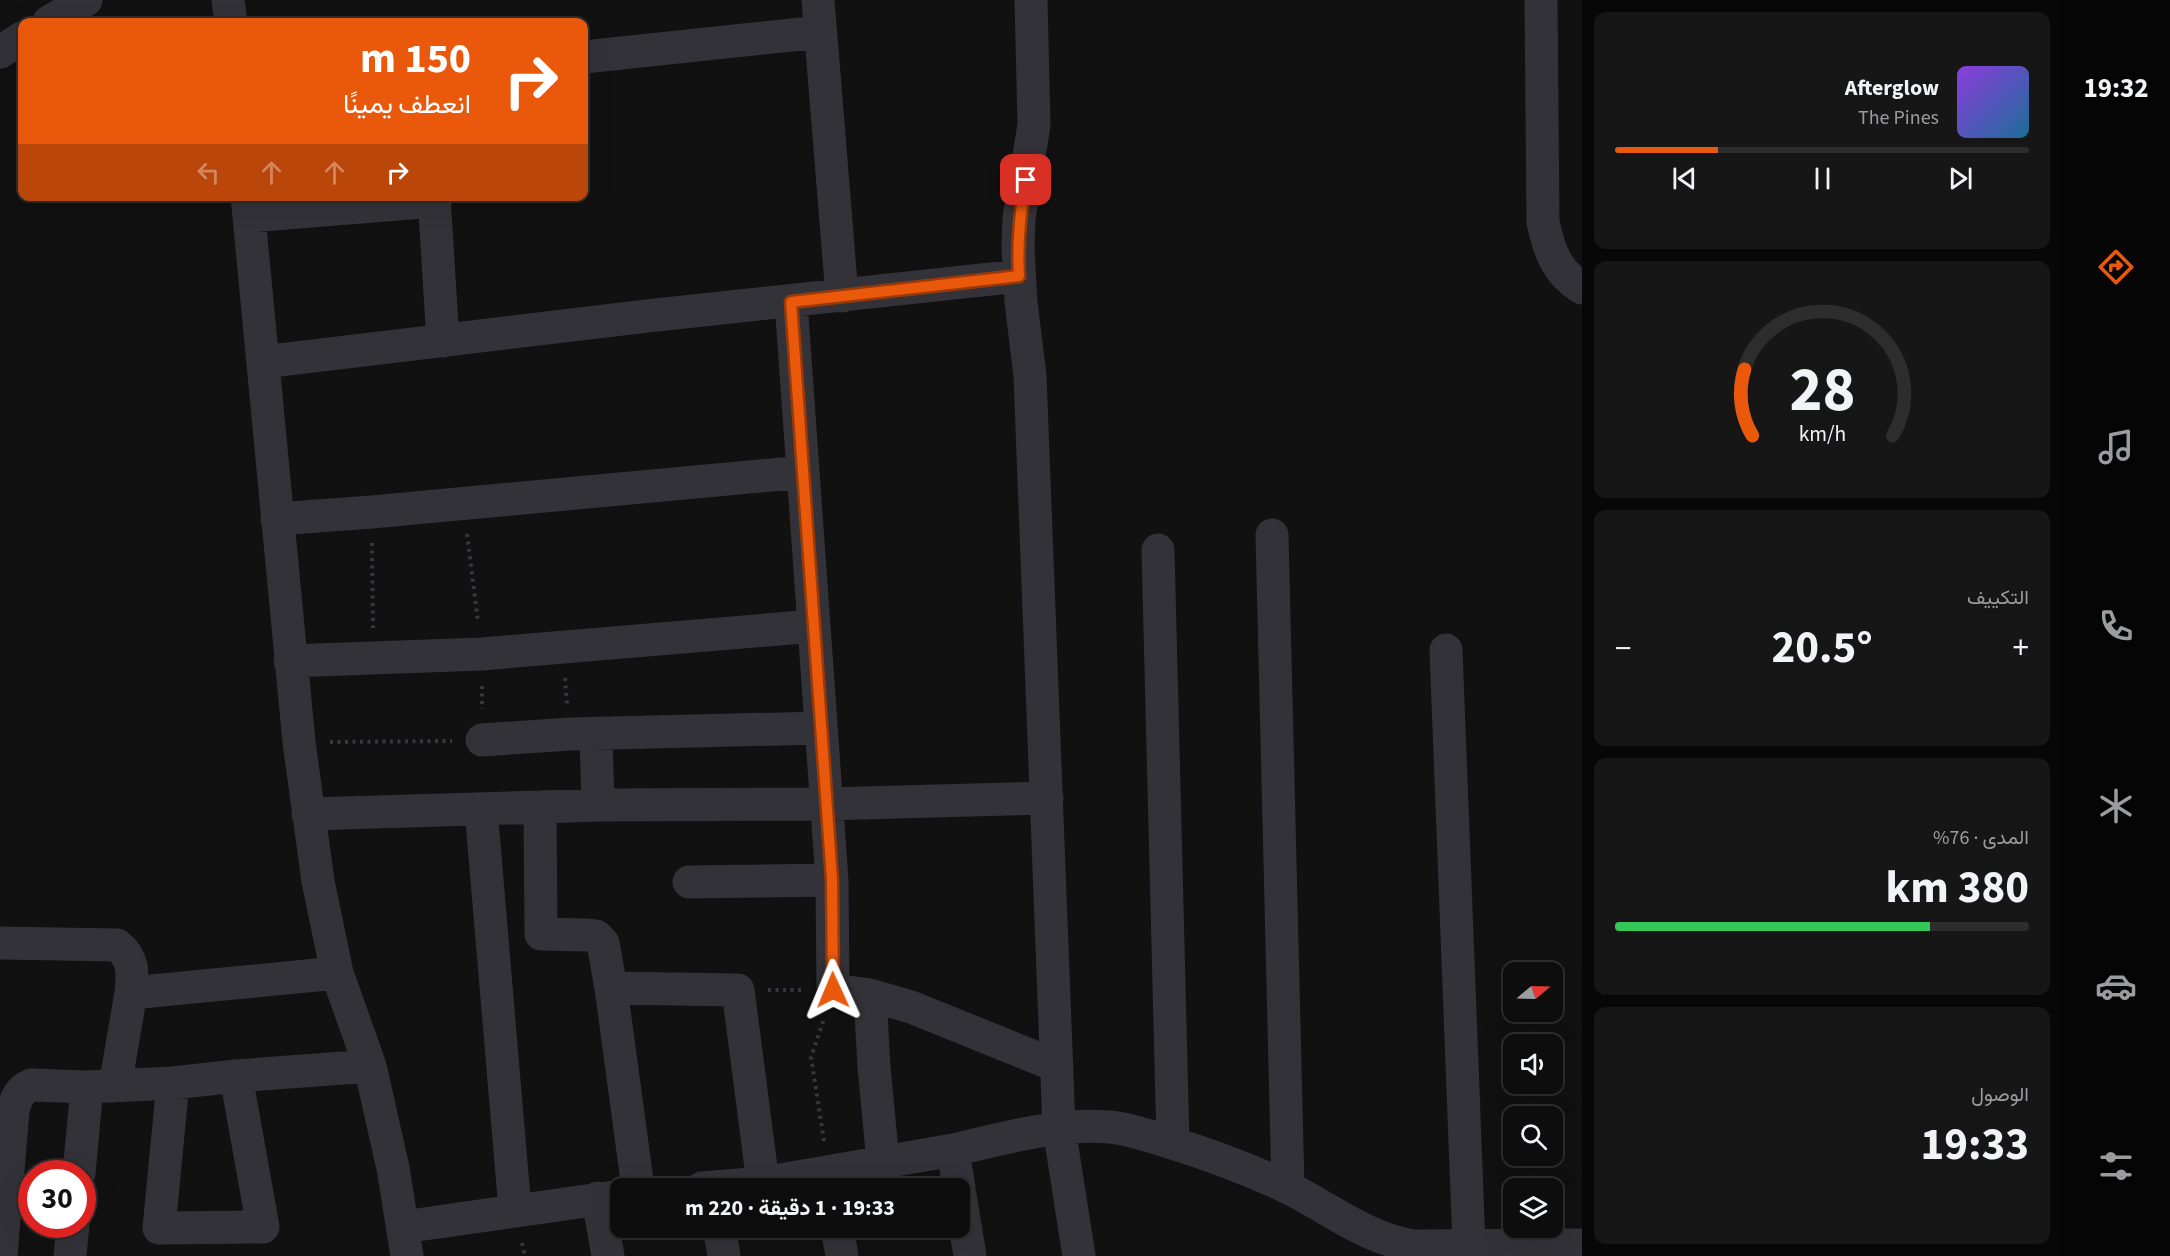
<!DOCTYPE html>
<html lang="ar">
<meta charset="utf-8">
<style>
:root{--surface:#0d0d0e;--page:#161617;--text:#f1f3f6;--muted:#9a9c9e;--line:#2d2d2e;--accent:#ea580c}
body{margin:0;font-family:"Source Sans 3",Vazirmatn,sans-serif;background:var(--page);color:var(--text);direction:rtl;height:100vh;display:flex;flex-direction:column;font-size:22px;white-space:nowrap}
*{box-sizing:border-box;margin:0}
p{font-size:20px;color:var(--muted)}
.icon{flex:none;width:33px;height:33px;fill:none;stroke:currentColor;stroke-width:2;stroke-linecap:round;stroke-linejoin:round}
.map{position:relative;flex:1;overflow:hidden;direction:ltr}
.panel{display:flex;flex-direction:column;gap:12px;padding:12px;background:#070708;width:480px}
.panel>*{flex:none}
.top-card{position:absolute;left:18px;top:18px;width:570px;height:183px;border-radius:12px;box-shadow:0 6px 24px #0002,0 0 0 2px var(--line);direction:rtl;background:#ea580c;color:#fff;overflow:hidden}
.needle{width:39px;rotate:71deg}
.buttons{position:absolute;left:1503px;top:962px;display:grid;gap:12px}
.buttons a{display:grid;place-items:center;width:60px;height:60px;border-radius:12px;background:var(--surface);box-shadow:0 6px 24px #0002,0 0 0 2px var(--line);font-size:30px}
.speed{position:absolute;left:18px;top:1160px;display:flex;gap:12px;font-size:30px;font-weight:700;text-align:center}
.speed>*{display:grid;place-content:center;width:78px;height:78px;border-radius:50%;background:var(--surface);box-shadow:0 6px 24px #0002,0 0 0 2px var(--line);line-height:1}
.speed .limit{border:9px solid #d22;background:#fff;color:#111}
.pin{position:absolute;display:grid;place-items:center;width:51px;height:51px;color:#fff;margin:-26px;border-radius:12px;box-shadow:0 3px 9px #0006}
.me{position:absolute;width:66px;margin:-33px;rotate:359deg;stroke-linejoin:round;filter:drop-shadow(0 0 4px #0008)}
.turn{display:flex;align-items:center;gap:21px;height:126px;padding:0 18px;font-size:27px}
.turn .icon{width:78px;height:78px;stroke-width:2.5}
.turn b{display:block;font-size:42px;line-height:51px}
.lanes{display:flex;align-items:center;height:57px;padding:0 18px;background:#0003;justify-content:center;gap:30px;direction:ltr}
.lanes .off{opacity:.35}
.big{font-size:45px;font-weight:700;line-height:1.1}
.panel .widget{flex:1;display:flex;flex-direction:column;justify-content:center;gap:9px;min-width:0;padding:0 21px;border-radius:12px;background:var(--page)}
.panel .dial{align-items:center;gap:0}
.dial svg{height:156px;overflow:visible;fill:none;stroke:var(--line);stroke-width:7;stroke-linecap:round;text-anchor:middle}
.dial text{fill:var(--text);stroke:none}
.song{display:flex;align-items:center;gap:18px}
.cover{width:72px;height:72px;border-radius:9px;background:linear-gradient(135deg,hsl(270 70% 55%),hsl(200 70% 35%))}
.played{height:6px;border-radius:3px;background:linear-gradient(90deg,var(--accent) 25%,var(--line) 25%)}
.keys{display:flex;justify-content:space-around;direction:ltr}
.heat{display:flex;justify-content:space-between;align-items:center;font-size:33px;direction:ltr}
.charge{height:9px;border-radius:4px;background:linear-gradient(90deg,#34c759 76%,var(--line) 0)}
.trip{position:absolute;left:610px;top:1178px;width:360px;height:60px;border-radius:12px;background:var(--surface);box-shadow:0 6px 24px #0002,0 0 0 2px var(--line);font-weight:700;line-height:60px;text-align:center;direction:rtl}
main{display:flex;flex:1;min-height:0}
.tab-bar{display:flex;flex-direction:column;width:108px;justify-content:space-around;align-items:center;background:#050506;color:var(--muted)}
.tab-bar .icon{width:42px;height:42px}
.tab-bar .active{color:var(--accent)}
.tab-bar b{font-size:27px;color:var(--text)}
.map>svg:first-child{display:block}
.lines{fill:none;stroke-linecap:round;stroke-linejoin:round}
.path{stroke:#37383f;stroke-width:4;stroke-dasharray:3 4.5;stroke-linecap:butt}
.minor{stroke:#323238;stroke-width:33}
.route-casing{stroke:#983908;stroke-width:15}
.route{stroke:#ea580c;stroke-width:10}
</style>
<main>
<nav class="tab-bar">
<b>19:32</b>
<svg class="icon active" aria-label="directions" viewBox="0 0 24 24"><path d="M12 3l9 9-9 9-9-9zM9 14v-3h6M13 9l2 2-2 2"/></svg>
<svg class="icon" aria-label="music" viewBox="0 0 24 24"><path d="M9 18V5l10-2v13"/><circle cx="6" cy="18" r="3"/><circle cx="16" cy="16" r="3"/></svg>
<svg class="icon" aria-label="phone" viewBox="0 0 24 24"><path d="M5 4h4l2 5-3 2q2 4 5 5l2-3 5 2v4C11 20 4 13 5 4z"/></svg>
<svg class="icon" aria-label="climate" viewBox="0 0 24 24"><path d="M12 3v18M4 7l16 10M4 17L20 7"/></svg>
<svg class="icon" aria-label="car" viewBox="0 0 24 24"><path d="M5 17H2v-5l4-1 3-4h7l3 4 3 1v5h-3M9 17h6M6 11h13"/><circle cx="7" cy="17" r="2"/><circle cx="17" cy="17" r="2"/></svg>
<svg class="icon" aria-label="filters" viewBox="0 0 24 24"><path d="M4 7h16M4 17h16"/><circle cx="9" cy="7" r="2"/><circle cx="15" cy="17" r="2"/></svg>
</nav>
<section class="panel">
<div class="widget">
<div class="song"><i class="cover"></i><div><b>Afterglow</b><p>The Pines</p></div></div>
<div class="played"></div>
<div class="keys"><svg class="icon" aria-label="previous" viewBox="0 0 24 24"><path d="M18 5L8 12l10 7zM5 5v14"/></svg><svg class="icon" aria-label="pause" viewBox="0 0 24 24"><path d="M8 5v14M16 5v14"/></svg><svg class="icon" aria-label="next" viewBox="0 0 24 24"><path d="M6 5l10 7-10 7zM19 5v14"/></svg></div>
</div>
<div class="widget dial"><svg viewBox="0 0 100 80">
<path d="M14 69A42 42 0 1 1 86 69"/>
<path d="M14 69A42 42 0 0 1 10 35" stroke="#ea580c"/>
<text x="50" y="56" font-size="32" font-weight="700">28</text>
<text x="50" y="72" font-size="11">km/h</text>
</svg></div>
<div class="widget"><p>التكييف</p>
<div class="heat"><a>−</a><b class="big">20.5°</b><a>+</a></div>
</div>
<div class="widget"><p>المدى · 76%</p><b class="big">380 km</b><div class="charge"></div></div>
<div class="widget"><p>الوصول</p><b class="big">19:33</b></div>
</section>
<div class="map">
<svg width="1582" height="1256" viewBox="0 0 1582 1256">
<rect width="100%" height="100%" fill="#111112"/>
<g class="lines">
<path class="path" d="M467 534 478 622
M372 543 373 628
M565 678 567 704
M482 686V709
M330 742 452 741
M768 990H803
M824 1141 811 1057 824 1019
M522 1243 525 1256"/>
<path class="minor" d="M228 0 231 22
M818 0 842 296
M1031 0 1034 125 1019 218 1018 248 1021 302 1030 376 1059 1128 1079 1256
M1541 0 1543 222C1549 250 1556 272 1582 288
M49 22 86 0
M0 52 22 38
M584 57 820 32
M247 196 299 742 318 881 337 973 370 1066 393 1168 407 1256
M434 196 443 341
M249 216 435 201
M791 302 814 626
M263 362 647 316 1019 276
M277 519 372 512 803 472
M1272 535 1288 1188
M1158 550 1173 1143
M1446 650 1469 1245
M290 661 482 654 814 626 832 880 833 990 870 995 911 1007 1057 1066
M596 734 598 805
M482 740 570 734 821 728
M481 809 515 1210
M308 814 540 807
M689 882 832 880
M0 943 117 945C134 958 133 973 131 993
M611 988 738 990 763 1183
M870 995 874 1067 883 1162
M173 1083 159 1228 263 1227 236 1076
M115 1086 131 993 337 973
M953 1150C1004 1138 1057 1123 1110 1127 1131 1129 1152 1137 1172 1143 1211 1155 1250 1170 1287 1187 1329 1208 1367 1239 1414 1246L1582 1245
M79 1173 87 1087
M638 1188 611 988 603 943 596 936 588 935 541 934 540 807 598 805 826 804 1047 798
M702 1188 763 1183 953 1150 959 1188
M960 1195 970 1256
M598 1198 608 1256
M403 1227 621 1196
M719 1227 724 1256
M837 1227 842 1256
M1 1256 13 1110C16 1099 19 1090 31 1085L87 1087 173 1083 236 1076 370 1066
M70 1256 73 1224"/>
</g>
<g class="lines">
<g class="route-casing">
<path id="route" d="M833 990 832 880 791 302 1019 276C1017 243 1020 212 1026 180"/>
</g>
<use href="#route" class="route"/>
</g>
</svg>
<div class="buttons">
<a><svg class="needle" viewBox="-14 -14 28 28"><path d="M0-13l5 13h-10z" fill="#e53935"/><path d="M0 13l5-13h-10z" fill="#9a9c9e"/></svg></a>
<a><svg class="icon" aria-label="sound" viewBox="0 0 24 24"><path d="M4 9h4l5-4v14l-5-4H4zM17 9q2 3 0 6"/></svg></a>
<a><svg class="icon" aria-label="search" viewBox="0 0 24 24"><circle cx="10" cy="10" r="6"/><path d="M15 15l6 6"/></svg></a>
<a><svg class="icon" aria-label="layers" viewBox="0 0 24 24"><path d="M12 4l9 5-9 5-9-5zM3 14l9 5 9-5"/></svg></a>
</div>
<div class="speed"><div class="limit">30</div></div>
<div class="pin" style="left:1026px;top:180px;background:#d93025"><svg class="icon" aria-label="arrive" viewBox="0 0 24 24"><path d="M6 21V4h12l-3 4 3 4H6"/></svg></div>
<svg class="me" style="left:833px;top:990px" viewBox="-20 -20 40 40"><path d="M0-17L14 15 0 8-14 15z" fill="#ea580c" stroke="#fff" stroke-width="4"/></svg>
<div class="trip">19:33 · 1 دقيقة · 220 m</div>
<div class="top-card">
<div class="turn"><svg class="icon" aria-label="right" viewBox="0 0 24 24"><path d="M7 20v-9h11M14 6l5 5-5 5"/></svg><div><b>150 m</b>انعطف يمينًا</div></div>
<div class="lanes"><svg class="icon off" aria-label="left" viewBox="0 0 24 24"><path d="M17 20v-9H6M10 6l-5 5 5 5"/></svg><svg class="icon off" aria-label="ahead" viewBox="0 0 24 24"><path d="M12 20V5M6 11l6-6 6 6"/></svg><svg class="icon off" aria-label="ahead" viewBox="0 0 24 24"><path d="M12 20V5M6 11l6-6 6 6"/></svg><svg class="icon" aria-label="right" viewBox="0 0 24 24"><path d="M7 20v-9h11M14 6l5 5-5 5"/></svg></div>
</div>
</div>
</main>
